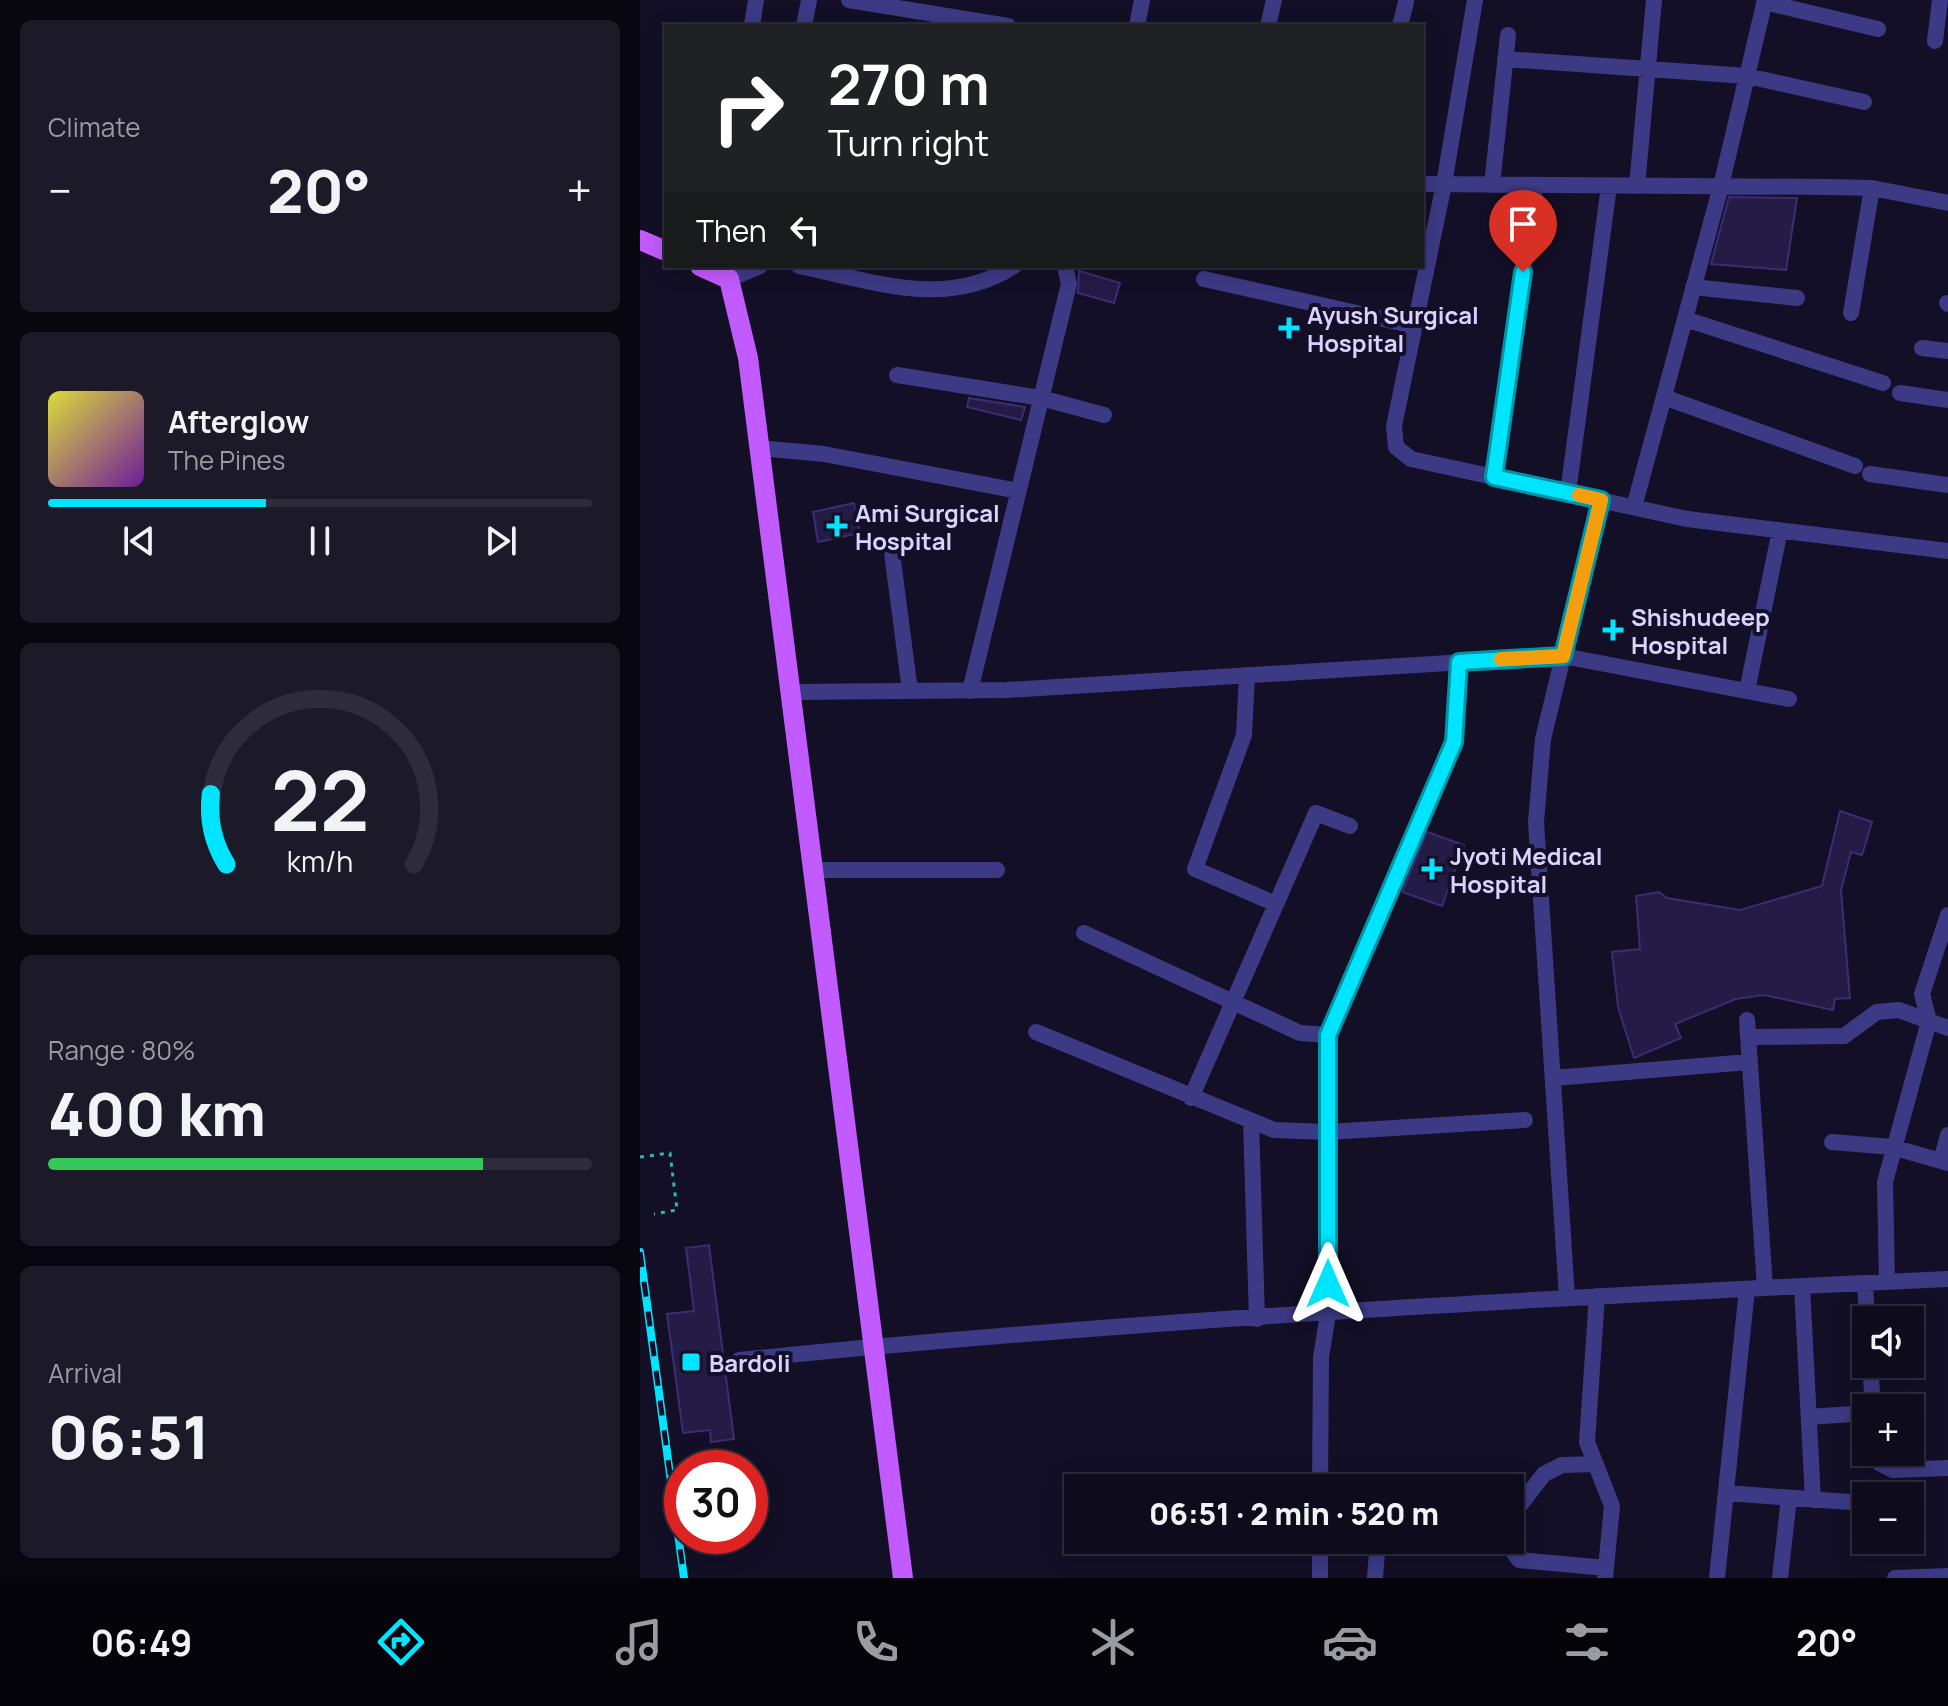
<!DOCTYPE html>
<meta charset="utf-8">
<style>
:root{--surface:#0e0b1c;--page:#1c1929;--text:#f1f3f6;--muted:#9b9ba3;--line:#2e2b3b;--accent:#00e5ff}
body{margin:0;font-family:Manrope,sans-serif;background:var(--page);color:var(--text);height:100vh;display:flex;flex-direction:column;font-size:30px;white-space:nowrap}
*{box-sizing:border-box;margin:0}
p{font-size:26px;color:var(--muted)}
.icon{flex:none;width:44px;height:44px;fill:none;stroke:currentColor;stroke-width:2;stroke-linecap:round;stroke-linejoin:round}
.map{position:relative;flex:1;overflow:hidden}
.side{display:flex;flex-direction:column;gap:20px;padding:20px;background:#08060f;width:640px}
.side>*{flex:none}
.guide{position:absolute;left:24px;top:24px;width:760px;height:244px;border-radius:0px;box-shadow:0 4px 20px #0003,0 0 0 2px var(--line);background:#202124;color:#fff;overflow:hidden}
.buttons{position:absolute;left:1212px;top:1306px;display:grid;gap:16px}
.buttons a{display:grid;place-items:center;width:72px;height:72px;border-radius:0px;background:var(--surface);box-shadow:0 4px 20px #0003,0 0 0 2px var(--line);font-size:40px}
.speed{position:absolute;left:24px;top:1450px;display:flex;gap:16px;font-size:40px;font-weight:700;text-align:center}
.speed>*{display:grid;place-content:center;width:104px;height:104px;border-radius:50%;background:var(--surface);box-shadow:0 4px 20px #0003,0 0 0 2px var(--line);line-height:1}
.speed .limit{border:12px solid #d22;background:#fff;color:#111}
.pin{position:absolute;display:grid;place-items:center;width:68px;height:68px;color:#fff;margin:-82px -34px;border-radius:50% 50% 50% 0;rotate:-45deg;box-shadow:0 0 8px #0007}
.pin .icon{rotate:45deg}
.me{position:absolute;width:88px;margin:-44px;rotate:0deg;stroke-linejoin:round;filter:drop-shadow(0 0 6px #0008)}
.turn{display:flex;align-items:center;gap:28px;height:168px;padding:0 32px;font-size:36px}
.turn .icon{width:104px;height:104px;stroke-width:2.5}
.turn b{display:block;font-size:56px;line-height:68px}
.then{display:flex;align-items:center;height:76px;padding:0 32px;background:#0003;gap:16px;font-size:30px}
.big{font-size:60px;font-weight:800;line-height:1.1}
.side .widget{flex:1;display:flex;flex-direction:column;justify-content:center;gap:12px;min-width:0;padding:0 28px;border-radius:12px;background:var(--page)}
.side .dial{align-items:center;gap:0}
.dial svg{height:208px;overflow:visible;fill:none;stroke:var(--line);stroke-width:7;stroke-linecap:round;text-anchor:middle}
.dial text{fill:var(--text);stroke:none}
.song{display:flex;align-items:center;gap:24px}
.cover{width:96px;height:96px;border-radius:12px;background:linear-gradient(135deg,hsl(60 70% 55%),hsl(280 70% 35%))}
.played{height:8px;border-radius:4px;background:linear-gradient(90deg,var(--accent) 40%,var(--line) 40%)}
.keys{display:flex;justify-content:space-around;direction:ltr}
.heat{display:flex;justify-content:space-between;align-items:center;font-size:44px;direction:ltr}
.charge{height:12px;border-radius:6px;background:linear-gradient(90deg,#34c759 80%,var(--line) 0)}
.trip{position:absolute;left:424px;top:1474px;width:460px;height:80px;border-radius:0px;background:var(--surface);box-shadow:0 4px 20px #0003,0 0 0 2px var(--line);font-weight:800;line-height:80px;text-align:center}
.tabs{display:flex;height:128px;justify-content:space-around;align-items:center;background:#06040b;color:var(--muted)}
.tabs .icon{width:56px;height:56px}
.tabs .selected{color:var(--accent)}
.tabs b{font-size:36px;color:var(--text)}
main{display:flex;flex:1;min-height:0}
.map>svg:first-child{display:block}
.building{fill:#241b47;stroke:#3b2d73;stroke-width:2}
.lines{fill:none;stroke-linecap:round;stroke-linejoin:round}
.path{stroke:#2fb8b0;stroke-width:3;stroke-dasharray:4 6;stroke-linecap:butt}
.minor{stroke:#3d3a85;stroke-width:16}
.major{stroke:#c25bff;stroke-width:20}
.rail-casing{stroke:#00e5ff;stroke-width:8}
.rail{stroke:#130f26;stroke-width:5;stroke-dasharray:15;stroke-linecap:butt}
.route-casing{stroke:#0095a6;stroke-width:20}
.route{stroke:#00e5ff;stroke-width:14}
.slow{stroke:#f59e0b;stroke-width:14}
.poi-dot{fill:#00e5ff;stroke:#130f26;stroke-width:3}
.labels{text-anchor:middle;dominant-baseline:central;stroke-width:8;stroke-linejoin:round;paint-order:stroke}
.poi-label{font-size:24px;font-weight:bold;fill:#d9d4ff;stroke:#130f26;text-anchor:start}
</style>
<main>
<section class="side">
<div class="widget"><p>Climate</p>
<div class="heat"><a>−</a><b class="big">20°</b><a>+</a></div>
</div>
<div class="widget">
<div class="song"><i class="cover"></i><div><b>Afterglow</b><p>The Pines</p></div></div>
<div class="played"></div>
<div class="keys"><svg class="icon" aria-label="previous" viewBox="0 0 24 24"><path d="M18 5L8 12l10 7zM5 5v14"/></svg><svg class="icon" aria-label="pause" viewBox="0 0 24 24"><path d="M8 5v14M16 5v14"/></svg><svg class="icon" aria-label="next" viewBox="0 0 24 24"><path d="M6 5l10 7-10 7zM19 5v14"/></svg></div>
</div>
<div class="widget dial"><svg viewBox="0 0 100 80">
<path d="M14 69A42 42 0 1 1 86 69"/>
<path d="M14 69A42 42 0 0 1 8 42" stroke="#00e5ff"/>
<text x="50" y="56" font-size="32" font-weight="700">22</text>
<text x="50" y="72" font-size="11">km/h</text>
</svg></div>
<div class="widget"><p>Range · 80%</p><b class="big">400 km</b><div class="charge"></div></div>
<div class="widget"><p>Arrival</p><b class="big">06:51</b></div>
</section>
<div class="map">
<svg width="1308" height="1578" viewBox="0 0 1308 1578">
<rect width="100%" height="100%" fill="#130f26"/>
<path class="building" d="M1089 197 1157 198 1146 270 1071 264Z
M439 271 480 283 474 303 438 293Z
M329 398 385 407 381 420 327 407Z
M214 503 220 533 178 542 173 512Z
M1200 811 1232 822 1222 855 1211 852 1201 890 1210 998 1195 999 1193 1010 1124 995 1096 999 1035 1024 1041 1038 994 1058 978 1007 972 952 1000 949 996 896 1019 892 1027 898 1100 910 1182 886Z
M787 832 824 845 802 906 762 892Z
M69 1245 94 1439 71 1442 70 1430 43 1433 27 1314 54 1311 46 1248Z"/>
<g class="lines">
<path class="path" d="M0 1157 30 1153 37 1210 14 1214"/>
<path class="minor" d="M209 0 368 26
M835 0 804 184 754 426 756 447 771 459 1047 519 1308 551
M1124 2 1238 29
M112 26 116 0
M164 26 169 0
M497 26 502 0
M628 26 634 0
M760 26 766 2
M1295 41 1300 0
M865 59 1107 76 1224 102
M782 184 1190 187 1232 188 1308 203
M852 185 868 35
M997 186 1014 0
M159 266C233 281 305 310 374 266
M89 279 120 266
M564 279 775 326
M1053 287 1157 298
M1307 303 1308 304
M1211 313 1232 188
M1045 319 1243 383
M1282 348 1308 351
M257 375 401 398 464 415
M1260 393 1308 400
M1024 397 1215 466
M119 448 184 454 378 491
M1230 474 1308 485
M854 477 895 185
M928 493 969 186
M994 507 1081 186 1125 0
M251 545 270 691
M607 675 604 735 555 869 636 904
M330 691 429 284 425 266
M1107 691 1140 530
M151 692 367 690 923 656 1149 699
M174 870H357
M444 933 660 1033 688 1035
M1107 1020 1125 1288
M396 1032 634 1130 688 1132 885 1120
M1108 1037 1204 1036 1237 1012 1259 1010 1308 1028
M913 1078 1109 1062
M551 1098 676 813 710 826
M611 1121 617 1319
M1192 1142 1252 1147 1308 1163
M1301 1161 1308 1135
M1247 1282 1245 1182 1289 1021 1282 994 1308 915
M1225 1283 1227 1320
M1162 1286 1173 1500
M957 1296 947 1442 972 1506 965 1578
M927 1297 896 822 903 739 961 500
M99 1360C501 1319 905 1298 1308 1279
M1230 1364 1233 1408
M1169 1417 1226 1413
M1236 1452 1239 1463 1253 1470 1308 1468
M680 1488 681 1357 688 1314V1035L814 742 819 662
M1086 1493 1223 1503
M870 1518 904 1474 922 1465 956 1464
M865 1540 879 1560 966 1568
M680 1578V1540
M735 1578 738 1540
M1077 1578 1107 1289
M1140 1578 1149 1498
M1255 1578 1308 1576"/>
<path class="major" d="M0 240 26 251
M60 266 89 279 108 358 263 1578"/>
<g class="rail-casing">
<path id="rail" d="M0 1252 44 1578"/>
</g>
<use href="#rail" class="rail"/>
</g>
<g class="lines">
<g class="route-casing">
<path id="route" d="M688 1284V1035L814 742 819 662 923 656 961 500 854 477 883 272"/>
</g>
<use href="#route" class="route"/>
<path class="slow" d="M861 659 923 656 961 500 939 495"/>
</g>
<g class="poi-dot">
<path d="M645 316h8v8h8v8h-8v8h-8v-8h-8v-8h8z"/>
<path d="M193 514h8v8h8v8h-8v8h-8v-8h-8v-8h8z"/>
<path d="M969 618h8v8h8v8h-8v8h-8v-8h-8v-8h8z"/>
<path d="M788 857h8v8h8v8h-8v8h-8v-8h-8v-8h8z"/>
<rect x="41" y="1352" width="20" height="20" rx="4"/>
</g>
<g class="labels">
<g class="poi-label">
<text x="667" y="314">Ayush Surgical<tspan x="667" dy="28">Hospital</tspan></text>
<text x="215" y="512">Ami Surgical<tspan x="215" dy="28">Hospital</tspan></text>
<text x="991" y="616">Shishudeep<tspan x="991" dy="28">Hospital</tspan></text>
<text x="810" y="855">Jyoti Medical<tspan x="810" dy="28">Hospital</tspan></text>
<text x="69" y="1362">Bardoli</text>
</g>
</g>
</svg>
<div class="buttons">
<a><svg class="icon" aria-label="sound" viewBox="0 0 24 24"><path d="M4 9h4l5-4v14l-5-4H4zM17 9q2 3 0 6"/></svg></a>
<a>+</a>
<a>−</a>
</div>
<div class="speed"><div class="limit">30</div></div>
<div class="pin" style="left:883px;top:272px;background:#d93025"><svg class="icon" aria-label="arrive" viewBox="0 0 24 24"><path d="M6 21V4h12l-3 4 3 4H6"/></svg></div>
<svg class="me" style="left:688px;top:1284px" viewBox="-20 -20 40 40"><path d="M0-17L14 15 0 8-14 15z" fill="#00e5ff" stroke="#fff" stroke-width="4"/></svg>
<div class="trip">06:51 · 2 min · 520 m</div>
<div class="guide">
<div class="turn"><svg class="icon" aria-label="right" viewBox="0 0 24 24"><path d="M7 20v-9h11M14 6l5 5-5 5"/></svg><div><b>270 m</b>Turn right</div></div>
<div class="then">Then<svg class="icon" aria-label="left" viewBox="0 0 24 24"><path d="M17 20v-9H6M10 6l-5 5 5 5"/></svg></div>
</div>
</div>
</main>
<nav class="tabs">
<b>06:49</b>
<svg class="icon selected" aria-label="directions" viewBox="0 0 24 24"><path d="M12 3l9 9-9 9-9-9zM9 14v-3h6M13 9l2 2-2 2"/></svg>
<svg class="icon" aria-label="music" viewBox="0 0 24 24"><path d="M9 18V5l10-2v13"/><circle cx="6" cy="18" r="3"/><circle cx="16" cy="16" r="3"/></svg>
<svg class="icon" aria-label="phone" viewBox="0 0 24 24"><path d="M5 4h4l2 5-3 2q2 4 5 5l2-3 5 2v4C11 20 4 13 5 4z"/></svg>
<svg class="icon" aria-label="climate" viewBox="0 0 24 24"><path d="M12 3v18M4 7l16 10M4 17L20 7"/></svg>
<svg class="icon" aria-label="car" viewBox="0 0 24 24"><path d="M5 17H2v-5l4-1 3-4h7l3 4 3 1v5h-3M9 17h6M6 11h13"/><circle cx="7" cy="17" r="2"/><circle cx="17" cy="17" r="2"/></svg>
<svg class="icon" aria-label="filters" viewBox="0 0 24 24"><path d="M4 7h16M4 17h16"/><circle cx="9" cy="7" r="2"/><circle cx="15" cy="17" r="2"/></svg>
<b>20°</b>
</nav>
